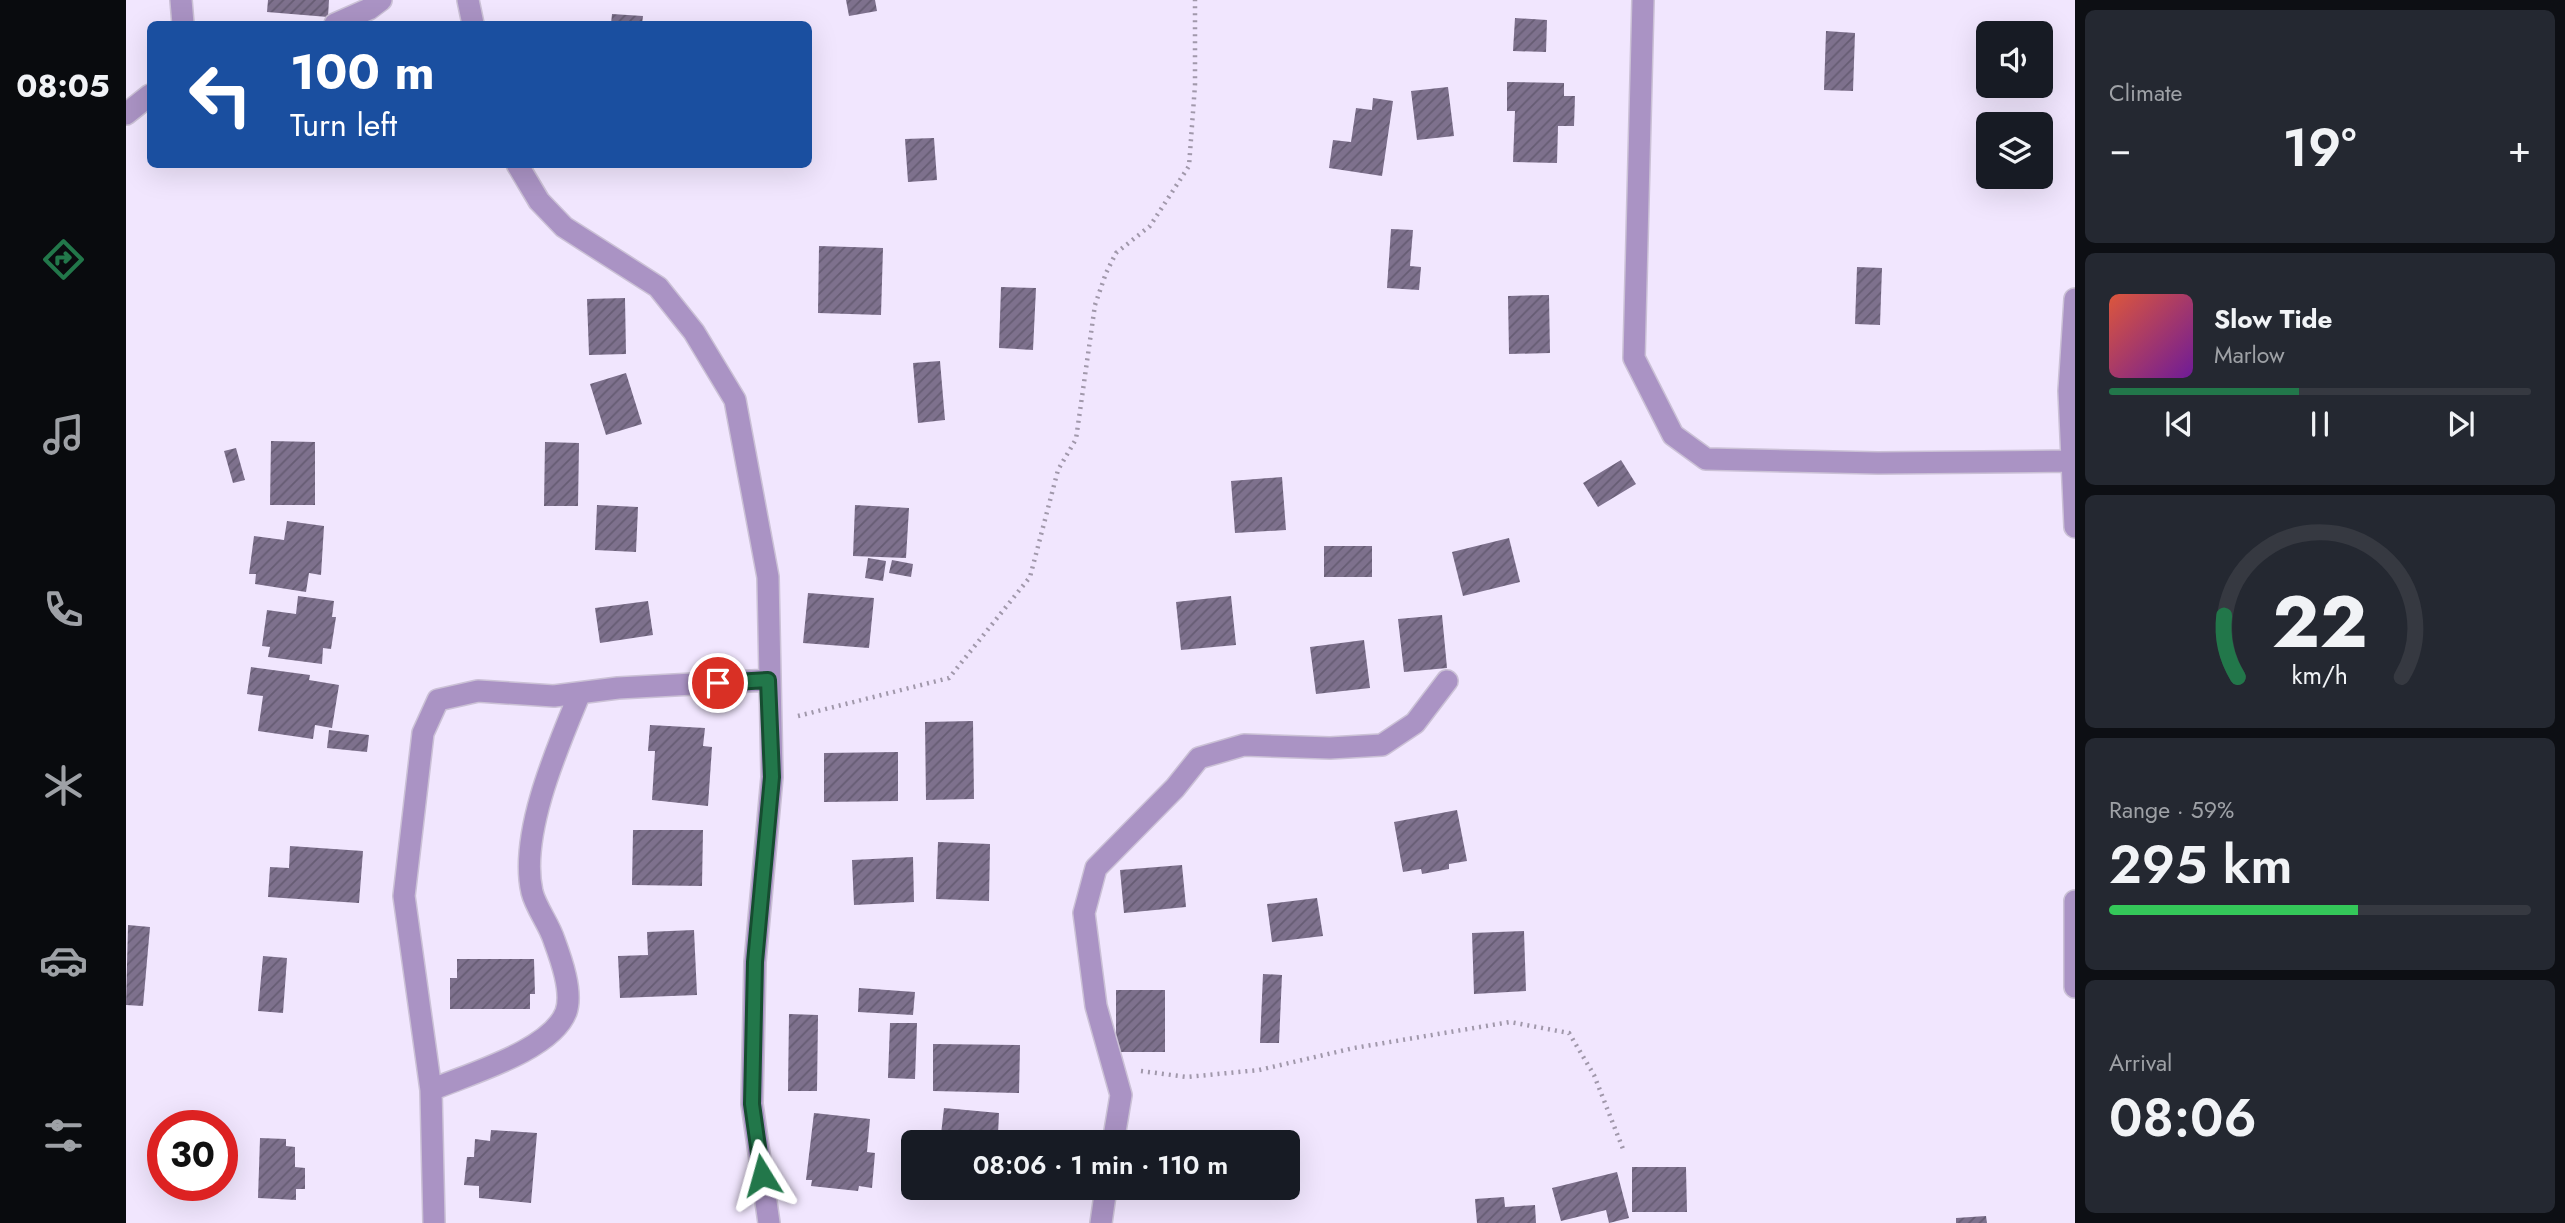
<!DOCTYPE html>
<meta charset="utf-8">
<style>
:root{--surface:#171b24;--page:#242831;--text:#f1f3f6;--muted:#9ea1a6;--line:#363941;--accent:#22774a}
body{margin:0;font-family:Jost,sans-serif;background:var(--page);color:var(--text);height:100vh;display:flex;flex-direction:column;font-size:26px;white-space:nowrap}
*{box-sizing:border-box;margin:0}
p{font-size:23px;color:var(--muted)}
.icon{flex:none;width:38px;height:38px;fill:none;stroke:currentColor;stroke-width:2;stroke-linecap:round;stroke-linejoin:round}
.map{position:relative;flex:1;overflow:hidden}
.panel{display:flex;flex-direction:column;gap:10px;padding:10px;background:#0d0f14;width:490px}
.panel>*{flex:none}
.hud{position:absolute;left:21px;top:21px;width:665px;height:147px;border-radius:10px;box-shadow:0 7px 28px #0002;background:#1a4fa0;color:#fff;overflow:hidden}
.buttons{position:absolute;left:1850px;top:21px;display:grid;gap:14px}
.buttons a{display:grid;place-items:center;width:77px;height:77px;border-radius:10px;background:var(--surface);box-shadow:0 7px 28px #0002;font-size:35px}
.speed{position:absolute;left:21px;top:1110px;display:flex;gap:14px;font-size:35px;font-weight:700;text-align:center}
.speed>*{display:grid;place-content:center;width:91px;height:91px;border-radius:50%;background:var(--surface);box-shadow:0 7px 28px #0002;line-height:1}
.speed .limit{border:10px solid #d22;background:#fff;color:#111}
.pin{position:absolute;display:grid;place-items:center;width:60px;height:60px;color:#fff;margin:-30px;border:4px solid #fff;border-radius:50%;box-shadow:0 2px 7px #0007}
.me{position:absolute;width:77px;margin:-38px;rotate:352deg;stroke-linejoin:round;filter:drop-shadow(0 0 5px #0008)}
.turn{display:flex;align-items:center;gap:24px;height:147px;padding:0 28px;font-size:32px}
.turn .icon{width:91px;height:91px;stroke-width:2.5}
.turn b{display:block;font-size:49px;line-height:60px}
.big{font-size:52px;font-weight:600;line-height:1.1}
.panel .tile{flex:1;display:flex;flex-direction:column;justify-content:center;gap:10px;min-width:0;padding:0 24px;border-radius:10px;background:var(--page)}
.panel .dial{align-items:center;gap:0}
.dial svg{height:182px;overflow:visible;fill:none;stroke:var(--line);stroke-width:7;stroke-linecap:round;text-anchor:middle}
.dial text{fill:var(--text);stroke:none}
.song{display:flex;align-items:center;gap:21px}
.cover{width:84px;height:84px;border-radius:10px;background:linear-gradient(135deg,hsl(10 70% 55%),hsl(280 70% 35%))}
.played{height:7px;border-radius:4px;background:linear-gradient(90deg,var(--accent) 45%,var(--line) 45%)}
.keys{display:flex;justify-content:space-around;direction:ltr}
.heat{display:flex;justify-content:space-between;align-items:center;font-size:38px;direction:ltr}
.charge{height:10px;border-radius:5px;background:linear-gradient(90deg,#34c759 59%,var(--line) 0)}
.trip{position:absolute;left:775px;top:1130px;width:399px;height:70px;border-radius:10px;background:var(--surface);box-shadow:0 7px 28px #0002;font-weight:600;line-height:70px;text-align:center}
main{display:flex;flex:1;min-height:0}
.menu{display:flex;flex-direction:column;width:126px;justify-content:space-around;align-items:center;background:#090b0e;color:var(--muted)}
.menu .icon{width:49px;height:49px}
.menu .current{color:var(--accent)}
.menu b{font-size:32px;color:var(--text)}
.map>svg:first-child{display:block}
.building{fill:url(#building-hatch)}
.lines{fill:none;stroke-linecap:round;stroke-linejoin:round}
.street-casing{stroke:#cbc1d6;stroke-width:24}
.path{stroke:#a198ab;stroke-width:4.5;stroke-dasharray:2 5;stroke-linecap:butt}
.street{stroke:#aa93c4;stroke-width:21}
.route-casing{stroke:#164d30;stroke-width:18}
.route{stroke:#22774a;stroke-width:12}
</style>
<main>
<nav class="menu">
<b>08:05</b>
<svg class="icon current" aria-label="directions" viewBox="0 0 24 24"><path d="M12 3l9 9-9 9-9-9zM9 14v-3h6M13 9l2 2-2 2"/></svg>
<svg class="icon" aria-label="music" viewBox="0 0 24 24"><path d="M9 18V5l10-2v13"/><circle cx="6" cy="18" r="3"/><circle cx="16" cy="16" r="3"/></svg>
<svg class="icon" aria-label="phone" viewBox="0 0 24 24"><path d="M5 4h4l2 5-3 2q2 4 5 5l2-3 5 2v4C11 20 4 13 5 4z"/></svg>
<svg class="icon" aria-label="climate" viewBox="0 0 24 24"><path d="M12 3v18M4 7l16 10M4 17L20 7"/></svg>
<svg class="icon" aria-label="car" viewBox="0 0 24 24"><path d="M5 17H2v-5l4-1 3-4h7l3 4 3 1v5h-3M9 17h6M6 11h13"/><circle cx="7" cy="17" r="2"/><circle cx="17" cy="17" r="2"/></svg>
<svg class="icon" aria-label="filters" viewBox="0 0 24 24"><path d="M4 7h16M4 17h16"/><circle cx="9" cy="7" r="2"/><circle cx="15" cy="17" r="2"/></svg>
</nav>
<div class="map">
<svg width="1949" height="1223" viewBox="0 0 1949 1223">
<defs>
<pattern id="building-hatch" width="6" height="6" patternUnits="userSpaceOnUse" patternTransform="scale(1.75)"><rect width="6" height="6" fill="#7e718d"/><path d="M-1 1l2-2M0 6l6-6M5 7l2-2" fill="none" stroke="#665c73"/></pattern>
</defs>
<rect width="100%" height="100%" fill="#f1e6fe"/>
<path class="building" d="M142 0H203L202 17 141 12Z
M720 0H749L751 11 723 16Z
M486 14 517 16 516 24H485Z
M1389 18 1421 20 1420 52 1387 51Z
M1700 31 1729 33 1727 91 1698 90Z
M1381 82 1438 83V96H1449L1448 126H1432L1431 163 1387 162 1389 111H1381Z
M1322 87 1328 136 1291 140 1285 91Z
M1247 98 1267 101 1256 176 1203 168 1207 140 1225 142 1230 108 1246 110Z
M808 138 811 180 782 182 779 139Z
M1265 229 1287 230 1284 266 1295 267 1293 290 1261 288Z
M693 246 757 248 755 315 692 313Z
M1731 267 1756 268 1754 325 1729 324Z
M875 287 910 288 907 350 873 348Z
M1423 295 1424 353 1383 354 1382 296Z
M499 298 500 354 463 355 461 299Z
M814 361 819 420 792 423 787 363Z
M500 373 516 424 480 435 464 384Z
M145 441 189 442V505H144Z
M419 442 453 443 452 506H418Z
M110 448 119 480 107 483 98 451Z
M1495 460 1510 484 1472 507 1457 483Z
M1156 477 1160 530 1109 533 1105 481Z
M471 505 512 507 510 552 469 550Z
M729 505 783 508 780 558 727 556Z
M161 521 198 526 195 575 183 573 180 592 129 584 130 574H123L128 536 158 540Z
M1383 538 1394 582 1337 596 1326 552Z
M1198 546H1246V577H1198Z
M742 558 760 561 757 581 739 578Z
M766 560 787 564 785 577 763 573Z
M682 593 748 598 743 648 677 643Z
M172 596 208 601 206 617H210L205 649 197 648 196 664 142 657 144 647 136 646 141 610 170 614Z
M1105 596 1110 645 1055 650 1050 602Z
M522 601 527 635 474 643 469 608Z
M1316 615 1321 668 1278 672 1272 619Z
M1238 640 1244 688 1190 694 1184 647Z
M125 667 184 675 183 680 213 685 206 728 189 725 187 739 132 731 137 696 121 694Z
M847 721 848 799 800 800 799 722Z
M524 725 579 728 577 746 586 747 582 806 526 800 529 751H522Z
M203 730 243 735 241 752 201 748Z
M772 752V801L698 802V753Z
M1331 810 1341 861 1323 864V869L1296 874 1295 869 1277 872 1268 822Z
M507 830H577L576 886 506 885Z
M812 842 864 844 863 901 810 899Z
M164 846 237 851 233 903 142 897 144 867 163 868Z
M787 857 788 902 728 905 726 860Z
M1056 865 1060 907 998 913 994 870Z
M1191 898 1197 936 1146 942 1141 904Z
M2 925 24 927 17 1006 0 1005Z
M568 930 571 995 494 998 492 956 522 955 521 932Z
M1398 931 1400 991 1348 994 1346 933Z
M137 956 161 958 157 1013 132 1011Z
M331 959H408L409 994H404V1009H324V978H331Z
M1137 974 1156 975 1153 1043H1134Z
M733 988 789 992 787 1015 732 1012Z
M990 990H1039V1052H990Z
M663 1014 692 1015 691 1091H662Z
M764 1023H791L789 1079 762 1078Z
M807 1044 894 1045 893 1093 807 1091Z
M818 1108 873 1113 872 1134 885 1135 884 1143H814Z
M688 1113 744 1119 741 1152 749 1153 746 1188 733 1186 732 1191 685 1186 686 1180H680Z
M365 1130 411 1133 405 1203 353 1198V1186L338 1185 341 1157H348L349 1139 364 1141Z
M1108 1137 1135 1140V1143H1108Z
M134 1138 160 1139V1146L169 1147V1167L179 1168V1189H170V1200L132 1198Z
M1506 1167H1560L1561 1212H1506Z
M1491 1172 1503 1218 1483 1223 1480 1210 1435 1221 1426 1188Z
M1065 1188H1093L1092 1196 1064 1192Z
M1103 1188H1130L1129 1200 1102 1197Z
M1378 1197 1379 1207 1409 1205 1410 1223H1351L1349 1199Z
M1860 1216 1861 1223H1830V1218Z"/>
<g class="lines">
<g class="street-casing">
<path id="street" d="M55 0 57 24
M342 0 347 24
M1517 0 1508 358 1547 435 1580 459 1752 463 1946 461
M209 24 243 9 255 0
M0 114 24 95
M391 164 413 201 438 227 532 287 568 332 609 400 642 577 646 777 629 962 626 1104 643 1223
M1949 299 1943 391 1949 527
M1949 901V987
M305 1090C342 1074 425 1051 440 1012 447 992 435 959 428 940 423 924 410 908 406 892 393 834 432 746 454 693
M987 1143 995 1095 970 1006 958 913 970 868 1049 788 1073 758 1118 745 1204 748 1256 745 1289 723 1321 681
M308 1223 305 1090 278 896 297 733 312 700 352 691 428 696 492 688 642 680
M975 1223 980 1188"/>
</g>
<path class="path" d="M672 716 823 678 904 577 932 470 950 439 969 305 980 273 990 253 1024 226 1063 166 1069 85V0
M1015 1071 1061 1077 1133 1070 1228 1048 1384 1022 1443 1033 1468 1075 1497 1149"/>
<use href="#street" class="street"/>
</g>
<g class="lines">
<g class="route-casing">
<path id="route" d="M592 683 642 680 646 777 629 962 626 1104 636 1175"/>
</g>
<use href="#route" class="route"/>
</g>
</svg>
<div class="buttons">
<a><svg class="icon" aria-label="sound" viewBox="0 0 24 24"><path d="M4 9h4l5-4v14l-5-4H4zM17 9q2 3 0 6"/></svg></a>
<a><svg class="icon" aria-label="layers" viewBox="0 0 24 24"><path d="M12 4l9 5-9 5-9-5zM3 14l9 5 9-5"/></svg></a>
</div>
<div class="speed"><div class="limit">30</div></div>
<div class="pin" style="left:592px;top:683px;background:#d93025"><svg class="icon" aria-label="arrive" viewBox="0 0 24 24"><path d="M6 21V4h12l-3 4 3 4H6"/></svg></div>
<svg class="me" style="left:636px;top:1175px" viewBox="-20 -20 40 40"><path d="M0-17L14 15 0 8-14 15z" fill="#22774a" stroke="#fff" stroke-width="4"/></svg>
<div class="trip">08:06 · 1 min · 110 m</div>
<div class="hud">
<div class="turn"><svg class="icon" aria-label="left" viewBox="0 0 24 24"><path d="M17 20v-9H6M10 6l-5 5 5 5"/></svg><div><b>100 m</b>Turn left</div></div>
</div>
</div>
<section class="panel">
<div class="tile"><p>Climate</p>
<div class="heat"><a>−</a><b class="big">19°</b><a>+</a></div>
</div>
<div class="tile">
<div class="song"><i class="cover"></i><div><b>Slow Tide</b><p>Marlow</p></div></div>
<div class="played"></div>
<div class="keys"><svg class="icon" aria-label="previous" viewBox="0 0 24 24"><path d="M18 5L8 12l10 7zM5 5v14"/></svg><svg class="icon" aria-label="pause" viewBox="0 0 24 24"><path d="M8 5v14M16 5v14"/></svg><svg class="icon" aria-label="next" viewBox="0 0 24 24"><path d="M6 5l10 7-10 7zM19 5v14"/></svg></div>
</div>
<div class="tile dial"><svg viewBox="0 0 100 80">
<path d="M14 69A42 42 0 1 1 86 69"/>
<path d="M14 69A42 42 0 0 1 8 42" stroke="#22774a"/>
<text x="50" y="56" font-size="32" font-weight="700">22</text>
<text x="50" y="72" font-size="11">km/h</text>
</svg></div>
<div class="tile"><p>Range · 59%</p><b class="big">295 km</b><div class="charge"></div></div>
<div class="tile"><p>Arrival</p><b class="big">08:06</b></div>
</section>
</main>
